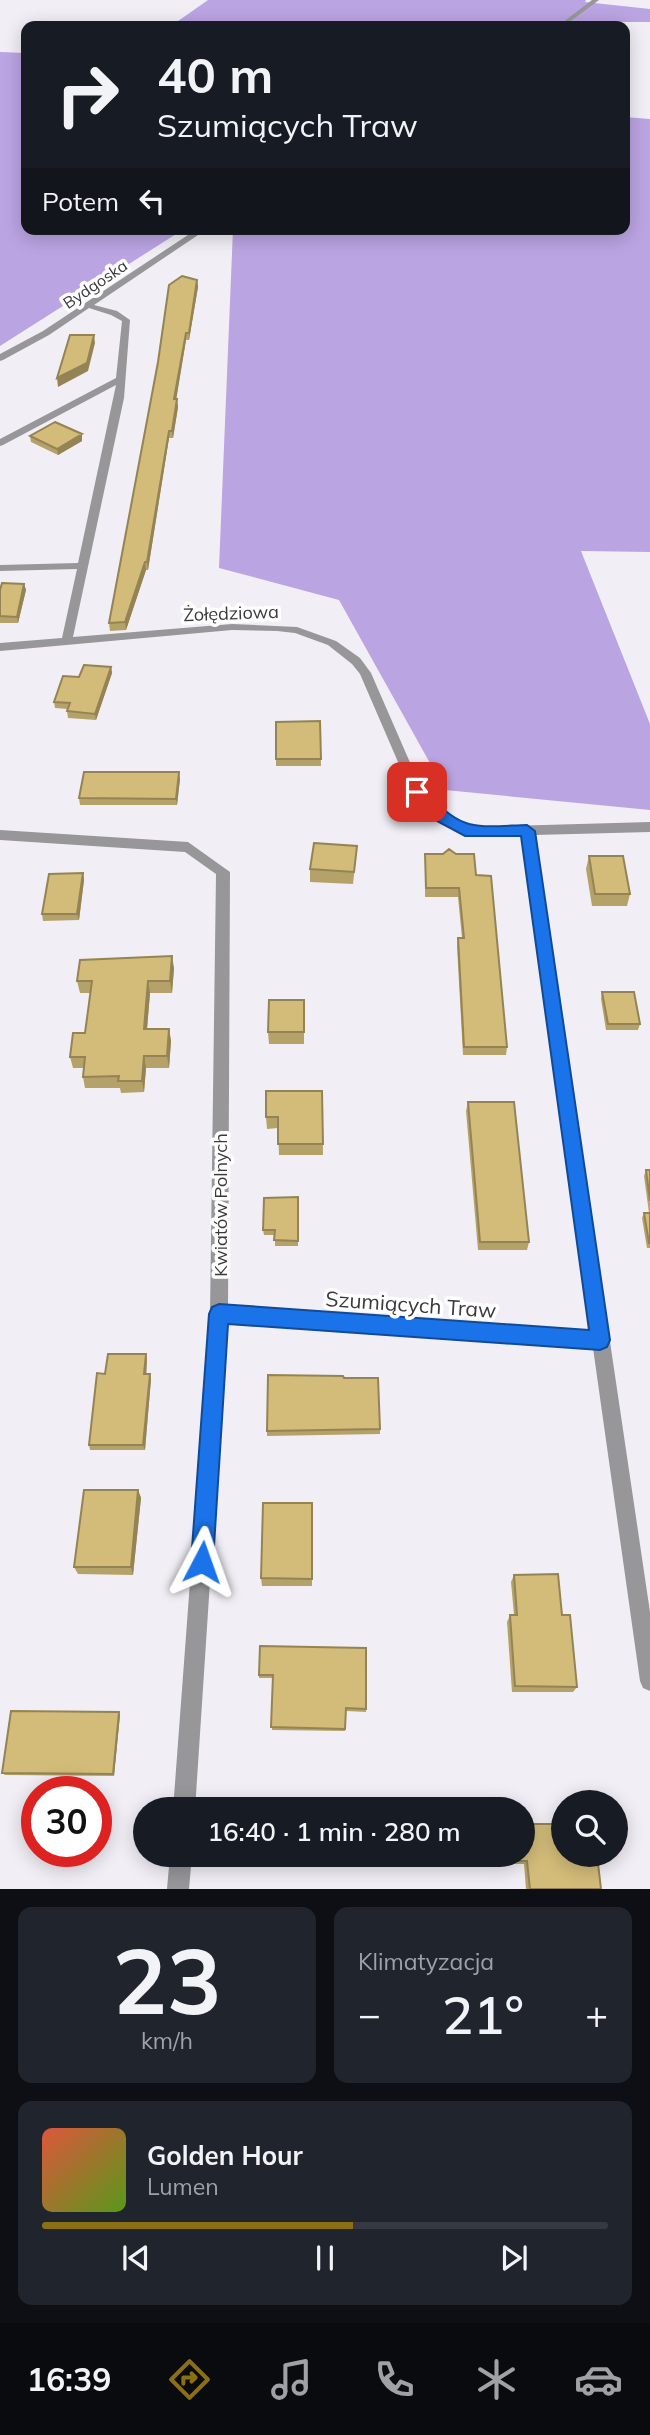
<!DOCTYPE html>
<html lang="pl">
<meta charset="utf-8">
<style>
:root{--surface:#171b24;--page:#20242c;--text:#f1f3f6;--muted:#9ea1a6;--line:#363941;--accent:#8b7013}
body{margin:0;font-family:Mulish,sans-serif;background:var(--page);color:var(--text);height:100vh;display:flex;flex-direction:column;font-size:26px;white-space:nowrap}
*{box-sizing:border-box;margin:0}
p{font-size:23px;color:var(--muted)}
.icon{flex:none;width:38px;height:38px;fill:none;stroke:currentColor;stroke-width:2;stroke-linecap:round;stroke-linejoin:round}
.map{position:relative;height:1889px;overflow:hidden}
.drawer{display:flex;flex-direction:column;gap:18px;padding:18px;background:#0d0f14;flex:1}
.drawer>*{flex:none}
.hud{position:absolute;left:21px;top:21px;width:609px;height:214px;border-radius:14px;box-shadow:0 4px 18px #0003;background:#171b24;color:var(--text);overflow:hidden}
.tools{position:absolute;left:551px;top:1790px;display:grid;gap:14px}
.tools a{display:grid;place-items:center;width:77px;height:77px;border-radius:50%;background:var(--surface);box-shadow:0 4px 18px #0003;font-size:35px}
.speed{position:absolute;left:21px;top:1776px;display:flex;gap:14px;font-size:35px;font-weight:700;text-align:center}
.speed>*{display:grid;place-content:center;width:91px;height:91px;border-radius:50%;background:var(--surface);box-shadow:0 4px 18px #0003;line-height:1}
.speed .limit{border:10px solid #d22;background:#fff;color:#111}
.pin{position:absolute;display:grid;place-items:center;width:60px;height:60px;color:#fff;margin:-30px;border-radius:14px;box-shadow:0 4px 10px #0006}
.me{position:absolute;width:77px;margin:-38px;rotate:4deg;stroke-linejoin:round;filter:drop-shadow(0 0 5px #0008)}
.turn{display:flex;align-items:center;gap:24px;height:147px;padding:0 21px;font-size:32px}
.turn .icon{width:91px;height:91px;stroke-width:2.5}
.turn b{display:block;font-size:49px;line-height:60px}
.then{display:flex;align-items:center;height:66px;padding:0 21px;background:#0003;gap:14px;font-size:26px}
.big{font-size:52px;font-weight:600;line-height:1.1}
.drawer .tile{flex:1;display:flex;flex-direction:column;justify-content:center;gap:10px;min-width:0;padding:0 24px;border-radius:14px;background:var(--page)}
.drawer .dial{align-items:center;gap:0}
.dial b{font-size:91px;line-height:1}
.song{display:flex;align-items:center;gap:21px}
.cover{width:84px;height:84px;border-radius:10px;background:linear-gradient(135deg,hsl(10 70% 55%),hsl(90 70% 35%))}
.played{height:7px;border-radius:4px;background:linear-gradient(90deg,var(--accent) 55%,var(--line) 55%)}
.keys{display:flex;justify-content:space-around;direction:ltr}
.heat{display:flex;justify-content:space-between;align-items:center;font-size:38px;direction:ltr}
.drawer .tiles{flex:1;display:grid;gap:18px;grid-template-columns:1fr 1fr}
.tile:last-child{grid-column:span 2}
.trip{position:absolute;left:133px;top:1797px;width:402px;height:70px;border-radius:35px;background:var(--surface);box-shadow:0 4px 18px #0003;font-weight:600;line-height:70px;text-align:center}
.menu{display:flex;height:112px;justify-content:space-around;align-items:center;background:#090b0e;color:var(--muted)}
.menu .icon{width:49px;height:49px}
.menu .current{color:var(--accent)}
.menu b{font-size:32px;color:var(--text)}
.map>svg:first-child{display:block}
.forest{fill:#bba4e2}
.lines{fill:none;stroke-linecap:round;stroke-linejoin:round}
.minor{fill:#979699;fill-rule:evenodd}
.wall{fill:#b5a268}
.shaded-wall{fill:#948455}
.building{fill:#d3bc79;stroke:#948455;stroke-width:2}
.route{fill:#1a73e8;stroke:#114b97;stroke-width:2}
.labels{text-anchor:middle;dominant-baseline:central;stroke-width:7;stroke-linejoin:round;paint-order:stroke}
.far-street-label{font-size:16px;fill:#3a393b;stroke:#fff}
.street-label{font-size:18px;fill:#3a393b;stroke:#fff}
.near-street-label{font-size:21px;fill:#3a393b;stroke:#fff}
</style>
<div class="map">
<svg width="650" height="1889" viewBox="0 0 650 1889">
<rect width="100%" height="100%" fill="#f1eff5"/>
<path class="forest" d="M208 0H586L585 2 650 9V22H588L585 26H171Z
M0 52 26 53V229H184L0 346Z
M625 117 650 119V552L581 551 650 724V810L445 790 339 600 219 568 233 229H625Z"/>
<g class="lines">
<path class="minor" d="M592 0H599L564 26H558Z
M197 229H207L94 305 117 311 130 320 124 398 73 637 232 624 297 627 336 641 360 658 371 673 422 790 445 814 472 827 650 822V832L535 835 650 1612V1691L643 1688 640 1681 593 1348 227 1323 195 1810H173L210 1314 216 874 185 852 0 840V830L188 842 230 872 228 1306 591 1331 522 835 470 837 435 820 411 792 360 674 352 664 328 645 295 633 277 631 232 630 0 651V643L62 638 77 569 0 571V565L78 563 116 385 3 445 0 446V439L116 378 122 321 111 315 89 308 49 335 3 360 0 361V354L43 331Z
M170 1855H192L189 1889H167Z"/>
</g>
<path class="wall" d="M197 280 198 287 189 340H186L176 399 178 407 173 438H169L148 570H146L126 630 110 631 109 623Z
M30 436 82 441 58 455 31 442Z
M24 584 26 590 18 623H0V590Z
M111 667 112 673 96 720 68 718 67 711 68 709 55 708 54 702 79 677Z
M320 721 321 766H276V722Z
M180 779 177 805H80L79 798Z
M425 854 476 875 507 1047 506 1055H463L457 946 458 938H462L458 897H425Z
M589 856 630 894 627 906H592L586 869Z
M356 858 353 884 310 882V869Z
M83 873 84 880 79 920 43 921 42 914Z
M174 968 172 993H150L147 1029H169L171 1041 169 1068H146L144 1092 121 1093 120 1088H85L83 1077 84 1068H73L70 1057 85 1033 91 993H80L77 981Z
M602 992 640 1024 638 1030H606L601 999Z
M304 1000V1044H269L268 1032Z
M322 1091 323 1155H279L278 1128 267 1129 266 1117Z
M468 1102 529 1242 527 1250H478L466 1111Z
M646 1170H650V1248H647L642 1218 644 1213H649L644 1176Z
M298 1197V1246H275V1235H264L263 1230Z
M146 1354 147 1359 146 1374 151 1379 145 1450H90L89 1445 105 1374Z
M344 1378 380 1429V1434L267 1436V1431Z
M138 1490 141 1498 133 1575 78 1574 74 1567Z
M312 1503V1586H262L261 1578Z
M514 1575 562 1615 577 1687 573 1692H512L507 1622 510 1615H514L511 1582Z
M366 1648V1712L346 1711 345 1731 272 1730 273 1678H259V1675Z
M120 1715 114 1776 5 1775 2 1773Z
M506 1855H523L601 1889H526L524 1864H507Z"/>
<path class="shaded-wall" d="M197 280 198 287 189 340V333Z
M186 333V340L175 407 174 399Z
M94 335 95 343 88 371 58 387 57 378Z
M177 399 178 407 173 438 172 431Z
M169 431V438L148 570 147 562Z
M82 434V441L58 455 57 449Z
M145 562 146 570 126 630 125 622Z
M24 584 26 590 18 623 17 617Z
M111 667 112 673 96 720 95 714Z
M179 772 180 779 177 805 176 799Z
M83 873 84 880 79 920 77 914Z
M172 956 174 968 172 993 170 981Z
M148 981 150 993 146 1041 144 1029Z
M169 1029 171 1041 169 1068 167 1056Z
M144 1056 146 1068 144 1092 142 1081Z
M146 1354 147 1359 146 1379 144 1374Z
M150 1374 151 1379 145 1450 143 1445Z
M138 1490 141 1498 133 1575 131 1567Z
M119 1712 120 1715 114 1776 113 1774Z"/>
<path class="building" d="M182 276 197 280 189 333H186L174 399H177L172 431H169L147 562H145L125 622 109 623 158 362 169 285Z
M70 335H94L87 363 57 378Z
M55 422 82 434 57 449 30 436Z
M2 583 24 584 17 617 0 616V590Z
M84 665 111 667 95 714 67 711 70 703 54 702 63 676 79 677Z
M320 721 321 759H276V722Z
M84 772H179L176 799 79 798Z
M314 843 357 846 354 872 310 869Z
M449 849 456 854H474L476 875 491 876 507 1047H464L458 938H464L459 888H426L425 854H443Z
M589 856H623L630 894H595Z
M83 873 77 914H42L49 874Z
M172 956 170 981H148L144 1029H169L167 1056H144L142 1081H118L119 1076 83 1077 85 1057H70L73 1033H85L92 981H77L80 960Z
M602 992H634L640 1024H608Z
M269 1000H304V1032H268Z
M266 1091H322L323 1144H278V1117H266Z
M468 1102H514L529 1242H480Z
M646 1170H650V1201Z
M298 1197V1241L274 1240 275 1230H263L264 1198Z
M644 1213H650V1243H649Z
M108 1354H146L144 1374H150L143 1445H89L97 1373 105 1374Z
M268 1375 343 1376 344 1378H378L380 1429 267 1431Z
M84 1490H138L131 1567H74Z
M263 1503H312V1579L261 1578Z
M558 1574 562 1615H570L577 1687 515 1686 510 1615H517L514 1575Z
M260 1646 366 1648V1709L346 1708 345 1729 271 1727 273 1675H259Z
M11 1711 119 1712 113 1774 2 1773Z
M523 1824H564V1855H597L601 1889H530L527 1861H510V1855H523Z"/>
<path class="route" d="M417 787 422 788C463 832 470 827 527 825L535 831 610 1340 607 1347 600 1350 228 1324 213 1562 209 1569 202 1573 194 1569 191 1562 209 1314 212 1307 219 1304 589 1330 521 836H465L435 820 410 792Z"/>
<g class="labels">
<g class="far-street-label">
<text transform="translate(95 284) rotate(-34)">Bydgoska</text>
</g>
<g class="street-label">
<text transform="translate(231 613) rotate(-2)">Żołędziowa</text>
<text transform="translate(220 1205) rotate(-90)">Kwiatów Polnych</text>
</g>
<g class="near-street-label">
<text transform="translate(411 1304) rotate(4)">Szumiących Traw</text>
</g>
</g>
</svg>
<div class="tools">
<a><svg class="icon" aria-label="search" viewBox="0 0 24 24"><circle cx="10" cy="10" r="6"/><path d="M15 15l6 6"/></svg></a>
</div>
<div class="speed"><div class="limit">30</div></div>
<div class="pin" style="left:417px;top:792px;background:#d93025"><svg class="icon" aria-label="arrive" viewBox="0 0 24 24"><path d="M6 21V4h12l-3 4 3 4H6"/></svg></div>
<svg class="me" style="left:202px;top:1562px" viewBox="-20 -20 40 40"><path d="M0-17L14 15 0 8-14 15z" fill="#1a73e8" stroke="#fff" stroke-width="4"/></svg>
<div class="trip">16:40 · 1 min · 280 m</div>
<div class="hud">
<div class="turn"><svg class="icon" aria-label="right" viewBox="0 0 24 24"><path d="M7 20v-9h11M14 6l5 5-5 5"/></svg><div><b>40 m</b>Szumiących Traw</div></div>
<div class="then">Potem<svg class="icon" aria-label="left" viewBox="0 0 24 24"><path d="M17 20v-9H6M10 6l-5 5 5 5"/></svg></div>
</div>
</div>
<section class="drawer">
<div class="tiles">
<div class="tile dial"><b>23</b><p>km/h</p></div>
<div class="tile"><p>Klimatyzacja</p>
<div class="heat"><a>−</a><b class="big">21°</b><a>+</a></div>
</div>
<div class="tile">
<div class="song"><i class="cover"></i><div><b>Golden Hour</b><p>Lumen</p></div></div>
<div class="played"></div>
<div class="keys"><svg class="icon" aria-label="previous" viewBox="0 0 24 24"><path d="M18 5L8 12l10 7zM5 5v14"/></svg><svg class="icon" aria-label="pause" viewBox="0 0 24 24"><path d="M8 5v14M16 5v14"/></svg><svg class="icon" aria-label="next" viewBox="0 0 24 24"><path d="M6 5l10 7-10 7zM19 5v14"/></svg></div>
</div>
</div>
</section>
<nav class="menu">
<b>16:39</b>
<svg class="icon current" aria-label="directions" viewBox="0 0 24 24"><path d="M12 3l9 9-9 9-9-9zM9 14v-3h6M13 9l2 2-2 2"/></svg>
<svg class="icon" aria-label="music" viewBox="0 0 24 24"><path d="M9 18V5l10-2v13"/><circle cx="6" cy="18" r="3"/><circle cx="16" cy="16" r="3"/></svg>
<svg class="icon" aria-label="phone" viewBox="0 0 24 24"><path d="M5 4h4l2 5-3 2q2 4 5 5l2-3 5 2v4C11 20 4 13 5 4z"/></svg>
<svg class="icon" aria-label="climate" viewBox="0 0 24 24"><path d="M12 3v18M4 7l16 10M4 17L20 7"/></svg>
<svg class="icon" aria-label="car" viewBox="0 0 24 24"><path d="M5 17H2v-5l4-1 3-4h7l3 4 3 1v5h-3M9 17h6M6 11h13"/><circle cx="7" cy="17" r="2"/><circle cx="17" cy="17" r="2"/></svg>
</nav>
